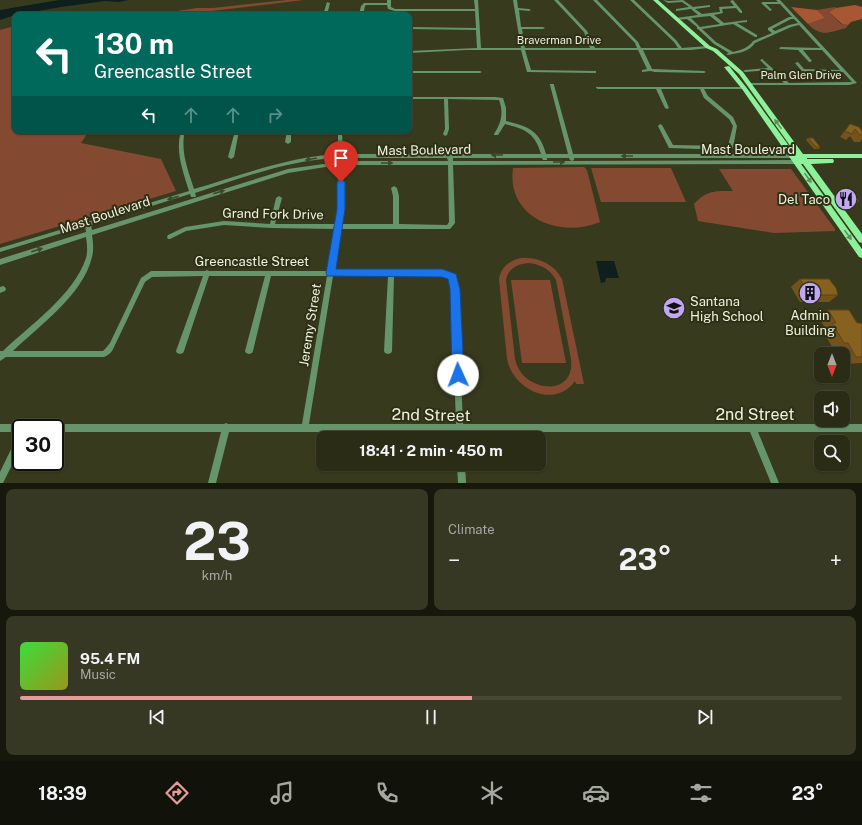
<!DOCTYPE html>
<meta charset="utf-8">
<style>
:root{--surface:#2a2c16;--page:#363823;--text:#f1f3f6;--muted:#a5a7a1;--line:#464835;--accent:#e69b98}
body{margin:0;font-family:"Public Sans",sans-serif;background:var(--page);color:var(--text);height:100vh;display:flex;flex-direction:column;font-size:15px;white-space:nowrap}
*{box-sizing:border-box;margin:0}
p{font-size:13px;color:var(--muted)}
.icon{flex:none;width:22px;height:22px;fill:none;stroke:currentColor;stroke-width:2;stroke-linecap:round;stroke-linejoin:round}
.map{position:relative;height:483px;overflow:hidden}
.drawer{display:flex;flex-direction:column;gap:6px;padding:6px;background:#17180c;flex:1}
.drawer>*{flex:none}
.hud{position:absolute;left:12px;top:12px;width:400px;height:122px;border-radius:8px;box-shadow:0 1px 3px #0004,0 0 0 1px var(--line);background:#00695c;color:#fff;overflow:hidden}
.needle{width:26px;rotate:180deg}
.buttons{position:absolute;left:814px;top:347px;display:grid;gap:8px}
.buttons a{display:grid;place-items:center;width:36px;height:36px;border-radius:8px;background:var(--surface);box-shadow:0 1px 3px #0004,0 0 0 1px var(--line);font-size:20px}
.speed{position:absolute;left:12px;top:419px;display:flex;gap:8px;font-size:20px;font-weight:700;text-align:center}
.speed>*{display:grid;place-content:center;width:52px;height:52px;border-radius:50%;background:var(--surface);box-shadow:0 1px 3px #0004,0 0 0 1px var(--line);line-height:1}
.speed .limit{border:2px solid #111;border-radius:6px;background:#fff;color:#111}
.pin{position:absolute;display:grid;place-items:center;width:34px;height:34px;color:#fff;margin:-41px -17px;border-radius:50% 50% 50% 0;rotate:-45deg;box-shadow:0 0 4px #0007}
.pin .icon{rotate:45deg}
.me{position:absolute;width:44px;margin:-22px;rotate:358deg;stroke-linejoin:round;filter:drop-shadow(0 0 3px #0008)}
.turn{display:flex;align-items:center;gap:14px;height:84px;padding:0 16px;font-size:18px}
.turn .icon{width:52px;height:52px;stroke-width:2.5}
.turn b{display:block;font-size:28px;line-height:34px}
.lanes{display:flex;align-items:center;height:38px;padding:0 16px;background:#0003;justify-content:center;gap:20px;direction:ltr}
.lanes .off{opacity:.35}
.big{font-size:30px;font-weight:700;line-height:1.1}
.drawer .widget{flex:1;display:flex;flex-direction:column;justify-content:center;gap:6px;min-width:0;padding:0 14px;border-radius:8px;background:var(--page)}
.drawer .dial{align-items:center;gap:0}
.dial b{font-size:52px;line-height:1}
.song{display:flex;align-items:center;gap:12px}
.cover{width:48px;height:48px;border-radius:6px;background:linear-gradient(135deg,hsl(120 70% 55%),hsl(60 70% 35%))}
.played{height:4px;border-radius:2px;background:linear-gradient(90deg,var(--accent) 55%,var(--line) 55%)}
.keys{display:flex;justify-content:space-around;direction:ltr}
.heat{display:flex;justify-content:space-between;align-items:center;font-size:22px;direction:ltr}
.drawer .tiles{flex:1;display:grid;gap:6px;grid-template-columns:1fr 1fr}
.widget:last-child{grid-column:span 2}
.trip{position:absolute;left:316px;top:431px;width:230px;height:40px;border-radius:8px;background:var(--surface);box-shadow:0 1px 3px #0004,0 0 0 1px var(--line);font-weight:700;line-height:40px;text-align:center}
.tabs{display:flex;height:64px;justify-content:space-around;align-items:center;background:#111209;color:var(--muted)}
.tabs .icon{width:28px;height:28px}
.tabs .active{color:var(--accent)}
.tabs b{font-size:18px;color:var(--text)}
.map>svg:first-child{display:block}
.green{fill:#834a31;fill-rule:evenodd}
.forest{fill:#a85734}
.water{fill:#0e1f1d}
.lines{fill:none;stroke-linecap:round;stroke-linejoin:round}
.minor{fill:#66956b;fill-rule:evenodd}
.major{fill:#8df19b;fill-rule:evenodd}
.wall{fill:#73531b}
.building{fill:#86611f;stroke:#5e4416}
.oneway{fill:#5e9058}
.oneway2{fill:#3c492a}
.route{fill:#1a73e8;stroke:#114b97}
.labels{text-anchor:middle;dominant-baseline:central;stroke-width:4;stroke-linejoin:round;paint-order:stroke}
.far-street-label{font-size:11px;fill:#eef1e0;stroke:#2e3014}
.street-label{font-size:13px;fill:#eef1e0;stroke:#2e3014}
.poi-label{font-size:13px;fill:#eef1e0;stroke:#2e3014;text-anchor:end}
.near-street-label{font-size:16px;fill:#eef1e0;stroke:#2e3014}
</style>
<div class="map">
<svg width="862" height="483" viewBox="0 0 862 483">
<rect width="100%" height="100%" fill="#383a1e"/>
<path class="green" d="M287 0H304L178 15H66L94 13H164L197 8H213Z
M835 7 836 8 829 12 841 24 848 25 846 28C829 32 822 38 808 24L825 18 817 10Z
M15 26V131H89L81 143 161 159 176 191 0 244V30Z
M584 167 587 170 600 222C560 239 506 218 513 168Z
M591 168H671L686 202H601Z
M719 169H791L835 229V231L774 233 698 221 694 204C707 190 715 191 733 191Z
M522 258C539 257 554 264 562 279L584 384H576L575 381C554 410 513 389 507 359L499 279C501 267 510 260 522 258ZM528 263C540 264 550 269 556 280L571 359C576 398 522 393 515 359L506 280C508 269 517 264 528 263Z
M511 280H550L566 363H522Z"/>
<path class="forest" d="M855 5 862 7V19L851 22 848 25 842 24 829 12 836 8Z
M791 7 817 10 825 18 808 24Z"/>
<path class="water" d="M59 0H128L119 2 105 1 61 7 15 15 0 20V10Z
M596 261H614L619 278H606L605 282 601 283Z"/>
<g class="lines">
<path class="minor" d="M387 0H391V7L395 9H475L474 0H478L481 48H521L513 0H517L518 8 529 9 531 10 529 11 519 10 521 27H543L545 28 543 29H522L525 48H590L584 32 554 0H558L587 31 595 48H637L635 43 593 0H597L638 42 641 48H678L674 42 630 0H634L676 40 682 48 708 46 710 47 708 48 691 50H643L652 69 704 71 706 72 704 73 655 72 650 71 642 72V70L647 69 638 50H525L531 70 596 71V73H594L527 72 521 50H466L409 53V51L477 48 476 30 409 29V27L476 28 475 11H395L388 9 387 5H366L365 6 363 15H359L361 6 364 3H387Z
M663 0 669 1 683 0 693 7 710 5V7H709L695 9 702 14 719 12H720L719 7 734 6 730 1 733 0 742 11V13H740L736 8 722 9 723 13 714 15 724 23 747 20V22L737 23 757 35V37H755L733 24 702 29 716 42 733 52C741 50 748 48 753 41L772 33 768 30V28L789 17H792L780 4H766L772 10 770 11 761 3 763 2H778L776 0H780L857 83 849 85H747V83H784L771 70 745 72 743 71 745 70 768 68 760 60 762 59 789 83 852 82 843 72 807 71 814 80 810 81 795 63 798 62 804 69 840 70 822 50H803L812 61 810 62H809L798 50 780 49 779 48 781 47 820 48 799 25 791 27 755 43C749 52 738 53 728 55L726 54 729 53 714 44 698 29H697V27L687 19 676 20 674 19 676 18 698 15 691 9 676 11V9L689 7 682 2 668 3ZM710 16 720 24 700 27 691 18ZM791 19H794L798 23 789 25 775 31 772 29Z
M327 2 330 3 327 15H323Z
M409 71H480L482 72 480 73H409Z
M550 84H554V85L573 154H792L795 156 792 158H574V160L572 161 796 160 799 162 796 164 453 165 455 223 450 229H341L334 271 442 270C450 272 454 274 457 282L463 424H862V432H758L779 483H771L750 432H464V438H456V432H229L216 483H208L221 432H55V428H21V432H0V424H224L226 423 228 424H302L327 276H271L253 351 252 353 249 354 246 353 245 351 265 276H209L184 351 183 353 180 354 177 353 176 351 203 276 152 277 145 282 114 347C112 352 109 355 104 357H6L0 361V351H3C30 325 74 295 86 258 88 251 87 244 86 237L0 265V259L86 232 85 226 0 252V248L189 191C183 171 175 152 181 131H185C180 151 188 170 194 189 241 175 288 157 338 154V131H342L343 154H541C535 133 525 129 505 124L498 135H494V134C501 123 504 113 499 100L448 99 449 129 447 135 445 136 443 134 445 129 444 99H409V97H495L503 98 506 108V121C528 126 540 131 546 154H568L550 85ZM338 158V162L288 169 92 230 91 225 190 194 191 197H195L196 196 195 193C241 178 289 160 338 158ZM343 158H447L448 161H343ZM453 158H542L543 160H547V158H569L570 160 572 161H453ZM338 165V209L336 224H275L282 198 279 196 276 198 270 224 224 221 185 227 168 235 167 237 168 239H170L186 231 224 225 272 228 335 229 328 271H209L207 270 205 271H151L141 278 110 343 105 349 103 351H13C40 325 83 295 92 257 94 250 93 242 92 235L288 173ZM343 165H448L449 222 447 225 399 224V196L397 188 394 186 391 188 393 196V224H341L344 209ZM333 276H388L384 351 385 353 388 354 391 353 392 351 394 276H442C447 276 449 277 451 282L456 424H309Z
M596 87H744L746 88 744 89H704L708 96 733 117 737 126 733 148 730 150 669 148 658 126 660 124 662 125 673 145 728 146 733 126 729 119 704 98 700 89H661L669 108 667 109 665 108 656 89H598L596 88Z
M235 131H239L234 157 231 159 228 157Z
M287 131H291V142L288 144 285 142Z
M391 131H395V135H391Z
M3 286 5 287 6 289 5 291 0 293V287Z
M21 434V447L3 483H0V472L18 435Z
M457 464H465L466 483H458Z"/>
<path class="major" d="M653 0H658L710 46 717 49 743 72 803 154H862V158H807V159H833L834 161 833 163H831L811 164 862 234V243L859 242 803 164H801L862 249V258L859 257 742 89 724 67 729 66 746 87 795 154H796L739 74 713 51 706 48Z"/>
</g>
<path class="wall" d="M850 124 862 131V139L860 142H854L850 136 846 140 840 137Z
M808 138 820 147 819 149H814L806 140Z
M842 189 859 201 854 205H846L838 193Z
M800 279 838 295 829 302H800L791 287Z
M828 310 862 325V363L845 364 843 359V354H840L837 350H834L822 330 825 328 819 317Z"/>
<path class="building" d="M850 124 859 127 862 131V135H860L855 129 852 134 845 131Z
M808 138H813L820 147H816Z
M842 189H850L859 201H851Z
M800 279H829L836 288 838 295H809Z
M828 310H849L857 323H861L862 325V357H856L848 343H844L832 323H836Z"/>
<defs><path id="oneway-solid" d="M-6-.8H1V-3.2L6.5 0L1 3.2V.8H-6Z"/></defs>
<g class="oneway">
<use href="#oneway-solid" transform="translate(778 124) rotate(-126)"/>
<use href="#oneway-solid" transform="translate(808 178) rotate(55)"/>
<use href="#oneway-solid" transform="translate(848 235) rotate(54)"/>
</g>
<g class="oneway2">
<use href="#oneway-solid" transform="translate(497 155) rotate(-180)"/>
<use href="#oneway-solid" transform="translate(627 156) rotate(-180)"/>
<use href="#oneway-solid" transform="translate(311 159) rotate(170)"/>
<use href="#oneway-solid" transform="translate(559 162)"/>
<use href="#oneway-solid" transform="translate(387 163)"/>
<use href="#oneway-solid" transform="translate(219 192) rotate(-18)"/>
<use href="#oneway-solid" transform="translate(173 198) rotate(163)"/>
<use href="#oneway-solid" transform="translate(37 250) rotate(-18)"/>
</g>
<path class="route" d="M341 179 345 182V209L336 269H442L456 274 460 289 464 375 462 378 458 380 454 378 452 375 450 289 448 279 442 277 327 276 326 273 337 209V182Z"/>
<defs>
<g id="restaurant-disc" transform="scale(1.15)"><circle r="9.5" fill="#c1a8f3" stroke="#2e3014"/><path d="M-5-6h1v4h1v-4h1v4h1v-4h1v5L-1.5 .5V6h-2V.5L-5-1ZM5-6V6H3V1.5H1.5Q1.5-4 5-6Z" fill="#111"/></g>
<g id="building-disc" transform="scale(1.15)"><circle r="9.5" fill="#c1a8f3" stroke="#2e3014"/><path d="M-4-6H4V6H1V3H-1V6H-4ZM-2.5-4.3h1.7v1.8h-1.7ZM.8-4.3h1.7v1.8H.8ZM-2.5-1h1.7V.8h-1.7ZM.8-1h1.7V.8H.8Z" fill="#111"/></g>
<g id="school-disc" transform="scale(1.15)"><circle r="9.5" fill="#c1a8f3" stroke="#2e3014"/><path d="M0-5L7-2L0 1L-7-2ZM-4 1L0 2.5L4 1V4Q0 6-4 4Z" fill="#111"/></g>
</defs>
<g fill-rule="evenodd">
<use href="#restaurant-disc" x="846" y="199"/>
<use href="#building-disc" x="810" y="293"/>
<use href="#school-disc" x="674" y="308"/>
</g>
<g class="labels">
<g class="far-street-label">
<text x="559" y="40">Braverman Drive</text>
<text x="801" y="75">Palm Glen Drive</text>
</g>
<g class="street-label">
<text x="748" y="149">Mast Boulevard</text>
<text transform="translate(424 150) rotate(-1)">Mast Boulevard</text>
<text transform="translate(273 214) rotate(1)">Grand Fork Drive</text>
<text transform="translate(105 215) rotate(-18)">Mast Boulevard</text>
<text x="252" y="261">Greencastle Street</text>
<text transform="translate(310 325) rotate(-81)">Jeremy Street</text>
</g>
<g class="poi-label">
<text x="830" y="199">Del Taco</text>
<text x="690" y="301" text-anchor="start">Santana<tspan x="690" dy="15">High School</tspan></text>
<text x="810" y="315" text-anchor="middle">Admin<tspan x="810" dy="15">Building</tspan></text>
</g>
<g class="near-street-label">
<text x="755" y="414">2nd Street</text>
<text transform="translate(431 415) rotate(1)">2nd Street</text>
</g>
</g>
</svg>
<div class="buttons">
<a><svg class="needle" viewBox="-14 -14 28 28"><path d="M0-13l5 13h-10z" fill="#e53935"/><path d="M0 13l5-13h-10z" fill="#a5a7a1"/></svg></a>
<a><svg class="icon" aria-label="sound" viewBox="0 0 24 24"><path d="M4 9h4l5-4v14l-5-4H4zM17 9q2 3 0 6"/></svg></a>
<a><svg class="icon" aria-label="search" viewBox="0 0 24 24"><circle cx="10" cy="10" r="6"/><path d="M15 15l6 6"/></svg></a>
</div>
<div class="speed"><div class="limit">30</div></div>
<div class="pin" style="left:341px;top:182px;background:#d93025"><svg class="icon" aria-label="arrive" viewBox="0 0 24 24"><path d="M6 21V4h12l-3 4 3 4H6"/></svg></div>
<svg class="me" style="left:458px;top:375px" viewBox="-20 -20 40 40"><circle r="19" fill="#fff"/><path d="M0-13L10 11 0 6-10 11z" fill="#1a73e8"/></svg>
<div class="trip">18:41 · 2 min · 450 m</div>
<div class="hud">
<div class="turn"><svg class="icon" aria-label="left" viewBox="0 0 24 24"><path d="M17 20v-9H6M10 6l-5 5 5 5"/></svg><div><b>130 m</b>Greencastle Street</div></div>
<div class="lanes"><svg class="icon" aria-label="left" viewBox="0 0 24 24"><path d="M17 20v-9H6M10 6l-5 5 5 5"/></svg><svg class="icon off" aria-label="ahead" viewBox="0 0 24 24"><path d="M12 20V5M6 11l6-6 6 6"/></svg><svg class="icon off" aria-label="ahead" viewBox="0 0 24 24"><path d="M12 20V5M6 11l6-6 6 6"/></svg><svg class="icon off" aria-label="right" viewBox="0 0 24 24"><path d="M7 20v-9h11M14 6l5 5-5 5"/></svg></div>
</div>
</div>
<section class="drawer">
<div class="tiles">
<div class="widget dial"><b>23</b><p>km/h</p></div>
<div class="widget"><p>Climate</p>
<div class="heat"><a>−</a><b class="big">23°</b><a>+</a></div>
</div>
<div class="widget">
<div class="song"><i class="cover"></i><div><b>95.4 FM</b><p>Music</p></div></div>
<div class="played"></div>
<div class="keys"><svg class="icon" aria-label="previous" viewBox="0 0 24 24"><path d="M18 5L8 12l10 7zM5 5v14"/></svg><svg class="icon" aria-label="pause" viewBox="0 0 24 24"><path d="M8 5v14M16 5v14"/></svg><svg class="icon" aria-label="next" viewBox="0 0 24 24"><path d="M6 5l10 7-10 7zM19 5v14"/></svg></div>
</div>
</div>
</section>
<nav class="tabs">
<b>18:39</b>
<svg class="icon active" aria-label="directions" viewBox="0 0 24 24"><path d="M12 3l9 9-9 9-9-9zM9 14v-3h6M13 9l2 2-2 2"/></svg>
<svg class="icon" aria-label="music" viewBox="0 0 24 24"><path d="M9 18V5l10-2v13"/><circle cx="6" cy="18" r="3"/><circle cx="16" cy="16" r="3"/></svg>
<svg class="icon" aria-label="phone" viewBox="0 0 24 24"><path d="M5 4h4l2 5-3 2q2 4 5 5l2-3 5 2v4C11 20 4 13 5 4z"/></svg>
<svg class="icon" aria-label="climate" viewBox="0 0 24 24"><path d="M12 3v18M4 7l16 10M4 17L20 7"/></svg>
<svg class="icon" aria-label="car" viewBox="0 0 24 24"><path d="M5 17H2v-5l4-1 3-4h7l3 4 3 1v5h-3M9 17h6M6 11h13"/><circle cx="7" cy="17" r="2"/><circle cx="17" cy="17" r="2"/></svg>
<svg class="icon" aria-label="filters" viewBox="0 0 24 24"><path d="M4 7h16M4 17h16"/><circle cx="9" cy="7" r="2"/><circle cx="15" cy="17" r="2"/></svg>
<b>23°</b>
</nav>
